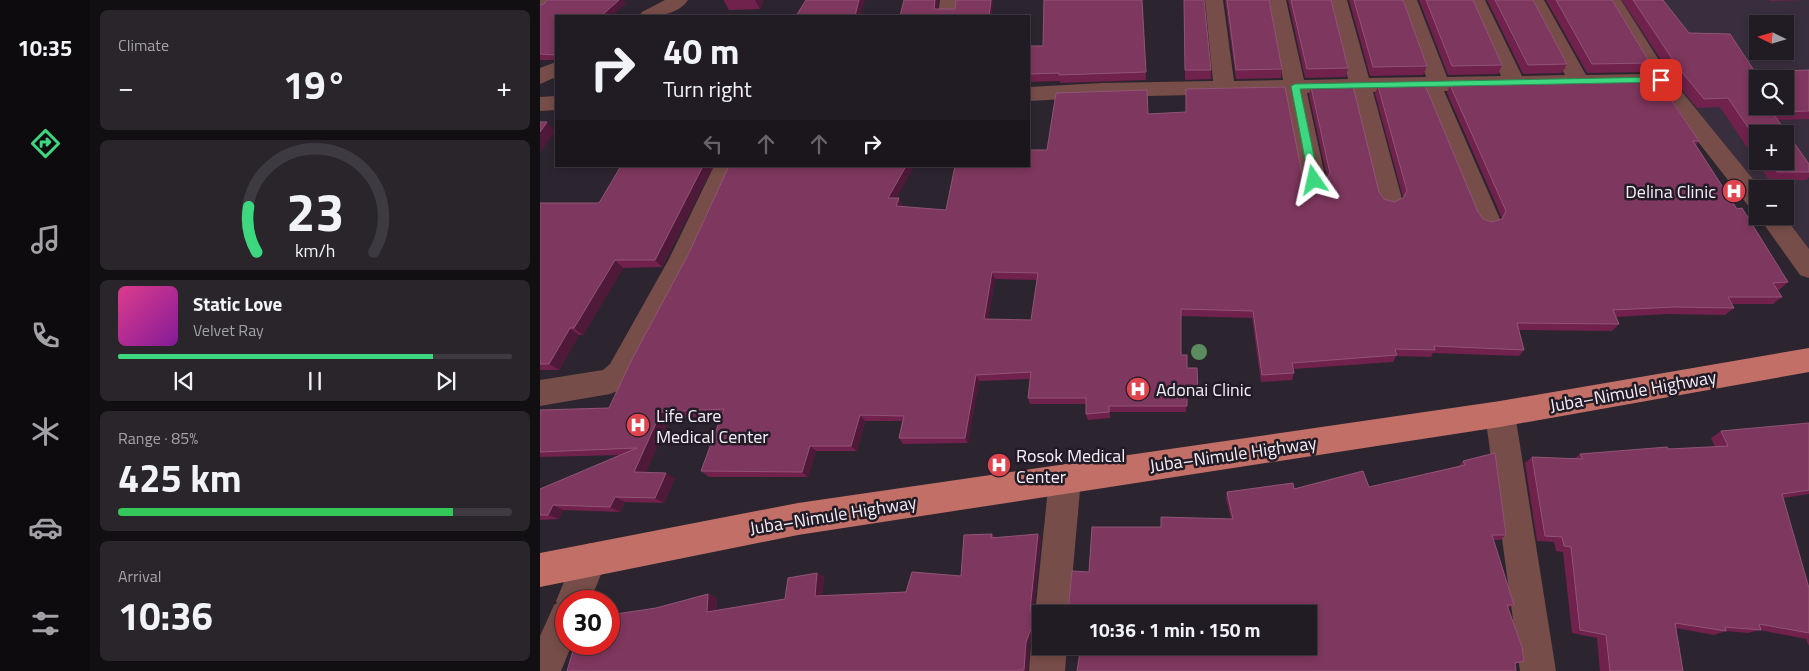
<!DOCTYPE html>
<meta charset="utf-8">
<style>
:root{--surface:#211c23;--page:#29252b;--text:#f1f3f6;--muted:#a2a1a6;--line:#3e3a41;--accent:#3cd77e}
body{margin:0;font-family:"Titillium Web",sans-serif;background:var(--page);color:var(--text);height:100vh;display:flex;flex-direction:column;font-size:19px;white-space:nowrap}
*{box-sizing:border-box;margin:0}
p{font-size:16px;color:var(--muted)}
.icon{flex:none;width:28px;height:28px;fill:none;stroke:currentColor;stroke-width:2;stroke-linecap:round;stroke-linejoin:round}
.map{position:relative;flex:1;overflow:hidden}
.sheet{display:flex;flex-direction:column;gap:10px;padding:10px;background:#120f13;width:450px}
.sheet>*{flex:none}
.guide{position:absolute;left:15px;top:15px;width:475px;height:152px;border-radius:0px;box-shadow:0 2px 8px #0003,0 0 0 1px var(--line);background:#211c23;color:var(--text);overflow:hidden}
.needle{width:32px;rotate:275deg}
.buttons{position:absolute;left:1209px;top:15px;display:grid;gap:10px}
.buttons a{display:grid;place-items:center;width:45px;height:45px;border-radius:0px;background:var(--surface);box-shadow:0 2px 8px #0003,0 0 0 1px var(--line);font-size:25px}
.speed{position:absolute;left:15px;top:590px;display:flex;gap:10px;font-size:25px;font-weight:700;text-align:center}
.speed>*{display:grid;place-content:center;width:65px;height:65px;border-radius:50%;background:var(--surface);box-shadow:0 2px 8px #0003,0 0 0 1px var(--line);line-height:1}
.speed .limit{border:8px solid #d22;background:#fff;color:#111}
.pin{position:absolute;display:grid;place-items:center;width:42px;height:42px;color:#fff;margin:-21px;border-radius:10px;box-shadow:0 2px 8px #0006}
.me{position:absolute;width:55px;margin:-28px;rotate:349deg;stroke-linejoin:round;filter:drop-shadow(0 0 4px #0008)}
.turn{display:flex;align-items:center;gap:18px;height:105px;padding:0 25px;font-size:22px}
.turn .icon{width:65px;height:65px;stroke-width:2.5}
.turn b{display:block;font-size:35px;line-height:42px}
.lanes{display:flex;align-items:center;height:48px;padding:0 25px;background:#0003;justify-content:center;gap:25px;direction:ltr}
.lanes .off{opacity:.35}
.big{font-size:38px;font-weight:700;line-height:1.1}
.sheet .card{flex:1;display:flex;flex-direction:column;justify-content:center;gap:8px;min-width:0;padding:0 18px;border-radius:8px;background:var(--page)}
.sheet .dial{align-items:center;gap:0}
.dial svg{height:130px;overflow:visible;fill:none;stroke:var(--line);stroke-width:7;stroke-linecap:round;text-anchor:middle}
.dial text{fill:var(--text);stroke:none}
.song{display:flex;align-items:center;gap:15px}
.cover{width:60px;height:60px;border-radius:8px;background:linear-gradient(135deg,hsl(330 70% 55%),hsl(290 70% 35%))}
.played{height:5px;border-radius:2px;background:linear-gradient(90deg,var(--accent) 80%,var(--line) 80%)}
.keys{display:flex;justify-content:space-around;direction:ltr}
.heat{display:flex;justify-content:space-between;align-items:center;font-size:28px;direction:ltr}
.charge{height:8px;border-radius:4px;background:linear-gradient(90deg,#34c759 85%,var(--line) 0)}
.trip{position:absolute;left:492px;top:605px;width:285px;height:50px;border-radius:0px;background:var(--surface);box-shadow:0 2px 8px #0003,0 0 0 1px var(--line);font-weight:700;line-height:50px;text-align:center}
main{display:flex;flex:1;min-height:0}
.tabs{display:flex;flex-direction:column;width:90px;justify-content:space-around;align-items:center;background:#0d0b0e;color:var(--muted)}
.tabs .icon{width:35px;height:35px}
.tabs .on{color:var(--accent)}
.tabs b{font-size:22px;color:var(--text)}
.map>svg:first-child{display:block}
.built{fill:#392e3d;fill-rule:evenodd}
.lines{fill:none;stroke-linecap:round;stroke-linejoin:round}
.minor{fill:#764d48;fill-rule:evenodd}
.major{fill:#c27067;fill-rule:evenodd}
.tree{fill:#5b8c5f}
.wall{fill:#70214c;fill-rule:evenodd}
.shaded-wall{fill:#4f1939}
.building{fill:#7e375e;stroke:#915476;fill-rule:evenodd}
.route{fill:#3cd77e;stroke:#278c52}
.labels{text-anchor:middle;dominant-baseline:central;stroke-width:5;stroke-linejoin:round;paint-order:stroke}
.poi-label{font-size:18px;fill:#f5f0f7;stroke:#231b25;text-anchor:start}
.street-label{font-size:18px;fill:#f5f0f7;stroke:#231b25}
</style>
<main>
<nav class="tabs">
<b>10:35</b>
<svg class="icon on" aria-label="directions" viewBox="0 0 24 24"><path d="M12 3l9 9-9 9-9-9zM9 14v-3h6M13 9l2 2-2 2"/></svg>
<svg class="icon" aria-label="music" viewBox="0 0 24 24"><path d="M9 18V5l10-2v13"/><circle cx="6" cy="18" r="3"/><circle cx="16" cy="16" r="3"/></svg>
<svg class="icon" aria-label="phone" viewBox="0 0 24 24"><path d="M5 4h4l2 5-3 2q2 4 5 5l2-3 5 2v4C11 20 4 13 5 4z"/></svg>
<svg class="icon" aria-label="climate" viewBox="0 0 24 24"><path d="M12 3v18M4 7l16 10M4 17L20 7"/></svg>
<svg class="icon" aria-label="car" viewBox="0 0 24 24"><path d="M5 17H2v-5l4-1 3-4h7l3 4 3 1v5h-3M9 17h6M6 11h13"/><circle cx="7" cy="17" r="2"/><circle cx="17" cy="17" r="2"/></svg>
<svg class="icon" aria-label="filters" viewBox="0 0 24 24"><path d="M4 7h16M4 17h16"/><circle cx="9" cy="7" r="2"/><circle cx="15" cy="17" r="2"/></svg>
</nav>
<section class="sheet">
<div class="card"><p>Climate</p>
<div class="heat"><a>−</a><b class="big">19°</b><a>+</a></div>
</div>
<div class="card dial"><svg viewBox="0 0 100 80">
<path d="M14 69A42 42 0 1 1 86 69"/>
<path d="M14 69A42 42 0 0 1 9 41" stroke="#3cd77e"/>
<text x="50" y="56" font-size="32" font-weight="700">23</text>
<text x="50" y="72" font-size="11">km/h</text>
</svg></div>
<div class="card">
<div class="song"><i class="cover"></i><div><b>Static Love</b><p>Velvet Ray</p></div></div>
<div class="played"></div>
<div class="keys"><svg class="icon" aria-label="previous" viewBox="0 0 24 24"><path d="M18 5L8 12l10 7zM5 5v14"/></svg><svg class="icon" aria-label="pause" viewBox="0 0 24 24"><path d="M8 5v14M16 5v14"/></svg><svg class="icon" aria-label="next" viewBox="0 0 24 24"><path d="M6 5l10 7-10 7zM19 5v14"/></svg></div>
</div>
<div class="card"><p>Range · 85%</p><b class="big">425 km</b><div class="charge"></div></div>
<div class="card"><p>Arrival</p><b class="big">10:36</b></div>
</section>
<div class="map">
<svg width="1269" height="671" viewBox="0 0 1269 671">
<rect width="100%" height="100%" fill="#2c252f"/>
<path class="built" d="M1081 0H1269V253L1242 216H1245V189H1220L1192 158 1132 78ZM1218 24H1245V51H1218ZM1218 79H1245V106H1218ZM1218 134H1245V161H1218Z"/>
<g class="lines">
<path class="minor" d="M0 0H15L7 9 0 11Z
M125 0H148C138 15 116 17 99 16L102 12Z
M400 0H418L416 16H398Z
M665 0H683L694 81 743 80 728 0H746L764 80 808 79 789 0H807L829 78 886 77 859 0H877L907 77 961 76 927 0H945L982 76 1025 75 986 0H1004L1046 75 1107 74 1063 0H1081L1129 76 1221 189H1218V211L1210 208 1115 87 904 91 960 219 957 225 948 228 939 225 936 219 883 91 833 92 862 199 858 205 850 208 842 205 838 199 812 92 767 93 786 181 782 187 774 189 766 187 762 181 745 93 562 97 489 101V87L562 83 673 81Z
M16 62V77L0 84V68Z
M16 96V110L0 111V97Z
M174 166H197L153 262 90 382 80 390 70 394 0 406V380L63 370 70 364 129 259Z
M1218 216H1244L1269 249V278L1260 275Z
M960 401 970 405 975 414 1016 671H980L945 414 950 405Z
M525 464 536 468 541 479 529 614H501V627L495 614 509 479 514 468Z
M50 543 62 548 67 560 50 601H26V644H32L21 671H0V636L14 605 17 603 16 601 38 548Z
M501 631V646H527L525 671H489L491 646 496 633Z"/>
<path class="major" d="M1269 348V372L960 427 258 535 0 587V553L258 503 960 401Z"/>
</g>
<circle class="tree" cx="659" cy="352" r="8"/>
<path class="wall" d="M184 0H223L220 9 189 10 184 1Z
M602 0 606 80 520 83V81L489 82V46H503Z
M644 0 671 70V79L645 80Z
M685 0H729L742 69 741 78 696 79Z
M748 0H791L808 68 806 77 765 78Z
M809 0H863L887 66 883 75 830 76Z
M879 0H933L962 65 958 74 908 75Z
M947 0H993L1027 64 1022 73 983 74Z
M1006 0H1072L1110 63 1104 72 1047 73Z
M1082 0H1123L1149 33 1215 72 1269 70V119L1238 120 1269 164V177L1266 180H1229L1180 107 1157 108 1131 75ZM1218 134 1245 161H1218Z
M1230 0H1267L1230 1Z
M86 3 72 16H16V60H0V5Z
M910 85 1136 101 1134 103 1159 141 1156 145 1197 209 1248 282 1239 290H1237L1242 297 1233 304H1191L1194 308 1185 315 1127 314 1076 317 1079 324 1072 331 979 330 984 350 979 356 893 353 891 357 856 356 853 362 754 369V373L752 380 721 382 712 318 641 316V355L658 391V397H647L646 412H570V418L548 420 546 414V404H490L488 398 490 379 439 381 428 443 363 444 359 438 362 421H325L317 451H276L268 477H169L161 471 182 416 130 418 106 472 135 478 124 503 85 502 80 512 23 510 19 519 0 520V489L81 455 0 457V410L69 408 148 255 189 166H374L356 198 363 206 362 207 406 210 507 150 608 114 762 174 767 181 776 183 786 180 787 177 769 95 771 87 844 199 854 202 863 198V197L835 94 838 86 938 212 943 219 952 222 961 219 962 218 907 93ZM455 279 497 280 491 320 448 319Z
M81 166H173L122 267 83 268 43 335H39L19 370H0V203H59Z
M1269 423V494L1243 498 1269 588V646L1266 639 1220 630 1208 633 1186 631 1174 635 1136 628 1143 671H1060L1057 638 1032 633 1023 552 1016 551 1014 542 997 541 985 463 992 457 1034 459 1040 454 1175 447 1171 438 1181 431Z
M955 453 966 535 960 540H953L974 605 968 608 982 647 984 661 975 664 976 671H537L541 646H769V614H501V629L494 632 489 645 488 671H27L35 644H69V615L116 608 168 594 177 598 176 610 245 599 248 578 277 573 284 577 282 596 366 592 372 572 421 576 424 535 452 534 455 538 498 534 501 539 493 614 499 625 500 624V612H528L532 571 549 572 552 527H621V517L691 519 686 498 687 492 753 483 754 489 823 471 829 487 918 467 923 461Z"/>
<path class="shaded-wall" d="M79 0H84L86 3 72 16H61Z
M215 0H223L220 9Z
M319 0H325L320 16H315Z
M395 0H399L397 16 394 9Z
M451 0H453V1L452 16H449Z
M7 122 15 131 0 153V132Z
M163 166H173L122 267 115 260Z
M366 166H374L352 206 348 198Z
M359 198 363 206 360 214 356 206Z
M75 260 83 268 43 335 34 328Z
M452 272 455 279 447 326 444 319Z
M30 328 39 335 19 370 9 364Z
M436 375 439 381 428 443 425 438Z
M121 412 130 418 104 477 94 472Z
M320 415 325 421 317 451 311 446Z
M270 446 276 451 268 477 262 472Z
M126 473 135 478 124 503 115 498Z
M75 497 85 502 80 512 70 507Z
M13 505 23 510 19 519 8 515Z
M498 534 501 539 493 614 499 626H498L490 610Z
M277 573 284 577 282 600 275 596Z
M168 594 177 598 176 615 167 612Z
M498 626 500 629 494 632 489 645 488 671H486L484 670 486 642 491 629Z"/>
<path class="building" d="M7 0H79L61 16H16V55L0 54V5L4 4Z
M266 0H319L315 16H256Z
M364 0H395L394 9H415L416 0H451L449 16H360Z
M504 0H602L606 72 519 75V73L489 74V46H503Z
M644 0H664L671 70H645Z
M687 0H729L742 69 696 70Z
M751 0H791L808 68 767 69Z
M814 0H863L887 66 833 67Z
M886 0H933L962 65 912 66Z
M955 0H993L1027 64 988 65Z
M1016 0H1072L1110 63 1052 64Z
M1093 0H1123L1149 33 1190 34 1215 72 1269 70V111L1232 112 1269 164V172H1237L1230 161H1245V134H1218V142L1188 98 1164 99 1137 66ZM1218 79H1245V106H1218Z
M1120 81 1136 101H1132L1159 141H1153L1197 209 1202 208 1248 282 1233 283 1242 297H1188L1194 308 1135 307 1073 310 1079 324 977 323 984 350 894 346 895 350 855 349 857 355 752 363 754 373 722 375 713 311 641 309V355H647V368H657L658 391H647V406H569V412L546 414V398H488L491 372 436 375 425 438H359L364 416 320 415 311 446H270L262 472 161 471 184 409 121 412 94 472 126 473 115 498 75 497 70 507 13 505 8 515H0V489L97 448 0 452V410L69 408 92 359 148 255 189 166H366L348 198H359L356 206 406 210 415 166H489V150H507L516 93 607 90 608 114 646 112V89L745 87 762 174 767 181 776 183 786 180 790 173 771 87 813 86 839 192 844 199 854 202 863 198 867 191 838 86 885 85 938 212 943 219 952 222 962 219 966 211 910 85ZM452 272 498 273 491 320 444 319Z
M0 122H7L0 132Z
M81 166H163L115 260H75L34 328H30L9 364H0V203H59Z
M1269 423V490L1242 494 1269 588V633L1219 624 1221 630 1185 627 1186 631 1135 623 1143 671H1070L1066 635 1040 630 1031 547 1024 546 1022 537 1005 536 992 457 1043 459 1040 454 1127 447 1129 449 1188 446 1181 431Z
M955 453 966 535H952L974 605H967L982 647 984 661 975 663 976 671H537L541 646H769V614H501V626H498L491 629 486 642 484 670H478V671H27L35 644H69V615L116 608 168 594 167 612 245 599 248 578 277 573 275 596 366 592 372 572 421 576 424 535 452 534 451 538 498 534 490 610 498 626 500 624V612H528L532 571 549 572 552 527H621V517L693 519 687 492 753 483 754 489 823 471 829 487 925 465 923 461Z"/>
<path class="route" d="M1121 77 1126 80 1124 82 760 89 779 180 774 184 769 180 751 86 755 84Z"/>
<defs>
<g id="hospital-disc" transform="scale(1.25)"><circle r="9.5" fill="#e0444e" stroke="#231b25"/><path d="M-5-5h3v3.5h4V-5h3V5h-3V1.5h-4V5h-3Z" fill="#fff"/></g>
</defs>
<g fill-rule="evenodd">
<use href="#hospital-disc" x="1194" y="191"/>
<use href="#hospital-disc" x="598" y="389"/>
<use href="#hospital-disc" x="98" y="425"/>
<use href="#hospital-disc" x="459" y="465"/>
</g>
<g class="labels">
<g class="poi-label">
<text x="1176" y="191" text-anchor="end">Delina Clinic</text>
<text x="616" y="389">Adonai Clinic</text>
<text x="116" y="415">Life Care<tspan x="116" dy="21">Medical Center</tspan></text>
<text x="476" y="455">Rosok Medical<tspan x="476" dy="21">Center</tspan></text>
</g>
<g class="street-label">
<text transform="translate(1093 391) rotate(-10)">Juba–Nimule Highway</text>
<text transform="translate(693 454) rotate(-8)">Juba–Nimule Highway</text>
<text transform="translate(293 515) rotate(-9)">Juba–Nimule Highway</text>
</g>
</g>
</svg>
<div class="buttons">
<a><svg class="needle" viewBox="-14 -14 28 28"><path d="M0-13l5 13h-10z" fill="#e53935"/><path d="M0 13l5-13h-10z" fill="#a2a1a6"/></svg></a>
<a><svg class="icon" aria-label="search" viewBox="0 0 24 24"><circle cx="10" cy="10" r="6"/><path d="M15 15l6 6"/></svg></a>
<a>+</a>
<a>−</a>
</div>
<div class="speed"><div class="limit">30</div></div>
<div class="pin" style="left:1121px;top:80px;background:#d93025"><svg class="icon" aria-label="arrive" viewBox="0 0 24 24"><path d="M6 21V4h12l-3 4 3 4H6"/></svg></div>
<svg class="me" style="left:774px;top:180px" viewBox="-20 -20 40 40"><path d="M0-17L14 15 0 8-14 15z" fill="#3cd77e" stroke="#fff" stroke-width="4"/></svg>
<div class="trip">10:36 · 1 min · 150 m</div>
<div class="guide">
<div class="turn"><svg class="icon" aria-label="right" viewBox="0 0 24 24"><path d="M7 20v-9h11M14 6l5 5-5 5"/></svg><div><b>40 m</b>Turn right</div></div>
<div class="lanes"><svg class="icon off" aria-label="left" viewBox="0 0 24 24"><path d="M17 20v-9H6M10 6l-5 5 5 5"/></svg><svg class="icon off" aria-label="ahead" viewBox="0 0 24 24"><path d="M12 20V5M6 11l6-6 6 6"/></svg><svg class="icon off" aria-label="ahead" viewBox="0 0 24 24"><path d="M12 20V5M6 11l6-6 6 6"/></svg><svg class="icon" aria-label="right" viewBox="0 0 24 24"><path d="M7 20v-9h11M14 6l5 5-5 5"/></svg></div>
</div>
</div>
</main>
